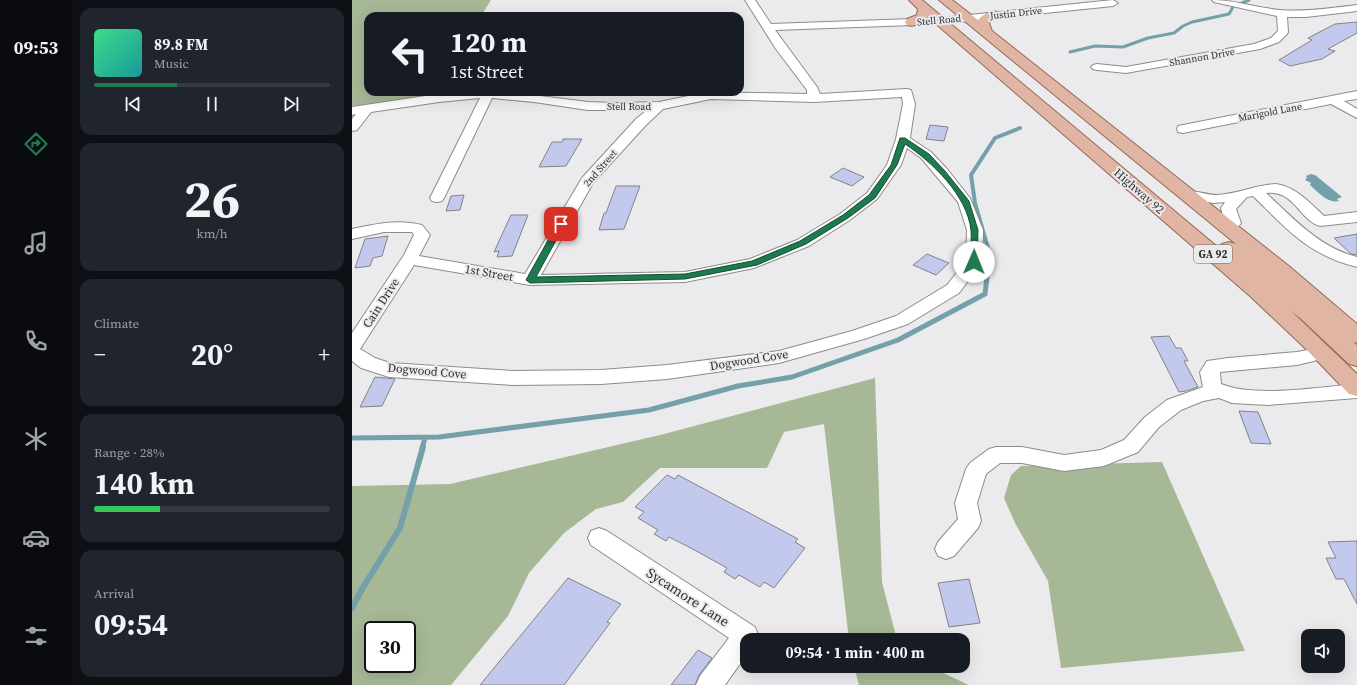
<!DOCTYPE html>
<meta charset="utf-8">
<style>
:root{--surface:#171b24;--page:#20242c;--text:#f1f3f6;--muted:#9ea1a6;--line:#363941;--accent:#1e794e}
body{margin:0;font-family:"Source Serif 4",serif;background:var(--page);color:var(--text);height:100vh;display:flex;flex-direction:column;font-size:15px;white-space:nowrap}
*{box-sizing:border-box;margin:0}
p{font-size:13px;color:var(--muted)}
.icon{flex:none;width:22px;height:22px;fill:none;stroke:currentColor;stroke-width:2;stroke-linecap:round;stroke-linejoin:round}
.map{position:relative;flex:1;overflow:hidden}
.side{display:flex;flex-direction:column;gap:8px;padding:8px;background:#0d0f14;width:280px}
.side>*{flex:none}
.top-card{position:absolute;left:12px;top:12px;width:380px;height:84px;border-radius:12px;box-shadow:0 4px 16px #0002;background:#171b24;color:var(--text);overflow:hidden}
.fabs{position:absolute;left:949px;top:629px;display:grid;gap:8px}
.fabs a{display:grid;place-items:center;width:44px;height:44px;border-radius:8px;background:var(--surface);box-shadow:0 4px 16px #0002;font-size:20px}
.speed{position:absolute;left:12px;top:621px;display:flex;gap:8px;font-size:20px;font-weight:700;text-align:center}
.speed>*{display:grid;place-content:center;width:52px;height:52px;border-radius:50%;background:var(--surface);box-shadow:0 4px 16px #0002;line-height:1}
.speed .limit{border:2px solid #111;border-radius:6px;background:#fff;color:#111}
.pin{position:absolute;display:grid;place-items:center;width:34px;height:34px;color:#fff;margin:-17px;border-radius:8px;box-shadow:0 2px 6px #0006}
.me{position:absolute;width:44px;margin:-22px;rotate:1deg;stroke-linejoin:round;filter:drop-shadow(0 0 3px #0008)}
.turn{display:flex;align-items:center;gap:14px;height:84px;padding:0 20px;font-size:18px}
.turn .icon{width:52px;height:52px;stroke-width:2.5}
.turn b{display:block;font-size:28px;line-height:34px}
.big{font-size:30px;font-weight:700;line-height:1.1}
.side .widget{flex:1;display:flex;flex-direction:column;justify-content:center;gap:6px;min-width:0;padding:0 14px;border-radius:12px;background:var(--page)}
.side .dial{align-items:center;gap:0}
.dial b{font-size:52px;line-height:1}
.song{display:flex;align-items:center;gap:12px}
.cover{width:48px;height:48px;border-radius:6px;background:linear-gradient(135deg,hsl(150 70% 55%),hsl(180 70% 35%))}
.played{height:4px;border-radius:2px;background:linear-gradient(90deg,var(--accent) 35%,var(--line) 35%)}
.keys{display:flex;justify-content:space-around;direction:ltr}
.heat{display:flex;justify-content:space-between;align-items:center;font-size:22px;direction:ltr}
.charge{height:6px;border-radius:3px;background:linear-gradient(90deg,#34c759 28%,var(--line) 0)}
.trip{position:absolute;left:388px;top:633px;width:230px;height:40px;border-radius:12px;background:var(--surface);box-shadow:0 4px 16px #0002;font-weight:700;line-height:40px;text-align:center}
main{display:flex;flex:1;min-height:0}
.dock{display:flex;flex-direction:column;width:72px;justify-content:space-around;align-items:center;background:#090b0e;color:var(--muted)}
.dock .icon{width:28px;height:28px}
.dock .current{color:var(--accent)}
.dock b{font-size:18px;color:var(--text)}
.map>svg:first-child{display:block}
.forest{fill:#a6b896;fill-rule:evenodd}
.water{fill:#73a0a9}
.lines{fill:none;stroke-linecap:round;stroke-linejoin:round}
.stream-far3{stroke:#73a0a9;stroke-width:3}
.stream-far2{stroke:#73a0a9;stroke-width:4}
.stream-far1{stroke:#73a0a9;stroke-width:5}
.stream{stroke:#73a0a9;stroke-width:6}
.building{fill:#c2c9ed;stroke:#838385}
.minor-casing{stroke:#8c8c8d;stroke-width:2}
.major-casing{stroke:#956755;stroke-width:2}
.minor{fill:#fff;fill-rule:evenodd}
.major{fill:#e0b5a4;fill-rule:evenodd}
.route{fill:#1e794e;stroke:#144f33}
.labels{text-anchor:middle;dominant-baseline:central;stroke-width:4;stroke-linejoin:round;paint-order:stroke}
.far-street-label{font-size:10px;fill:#303031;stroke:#ebebed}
.shield{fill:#ebebed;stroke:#686869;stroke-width:1}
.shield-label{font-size:11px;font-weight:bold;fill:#303031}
.street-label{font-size:12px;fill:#303031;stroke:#ebebed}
.near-street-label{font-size:14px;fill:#303031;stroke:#ebebed}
</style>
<main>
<nav class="dock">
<b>09:53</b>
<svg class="icon current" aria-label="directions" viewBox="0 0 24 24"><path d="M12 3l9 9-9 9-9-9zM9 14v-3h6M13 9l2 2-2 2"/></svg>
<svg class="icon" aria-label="music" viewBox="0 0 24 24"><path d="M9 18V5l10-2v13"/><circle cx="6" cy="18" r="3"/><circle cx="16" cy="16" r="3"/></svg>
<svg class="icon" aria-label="phone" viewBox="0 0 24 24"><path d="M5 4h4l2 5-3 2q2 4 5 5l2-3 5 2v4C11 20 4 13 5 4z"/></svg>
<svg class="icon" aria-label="climate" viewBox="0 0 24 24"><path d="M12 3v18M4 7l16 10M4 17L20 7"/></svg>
<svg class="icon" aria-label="car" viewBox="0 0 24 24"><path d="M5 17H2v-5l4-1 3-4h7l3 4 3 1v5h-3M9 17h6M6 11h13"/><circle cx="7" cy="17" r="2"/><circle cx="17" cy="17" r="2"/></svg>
<svg class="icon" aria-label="filters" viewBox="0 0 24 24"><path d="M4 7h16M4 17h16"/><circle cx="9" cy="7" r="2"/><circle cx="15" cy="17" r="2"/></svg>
</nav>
<section class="side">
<div class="widget">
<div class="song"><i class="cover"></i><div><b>89.8 FM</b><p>Music</p></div></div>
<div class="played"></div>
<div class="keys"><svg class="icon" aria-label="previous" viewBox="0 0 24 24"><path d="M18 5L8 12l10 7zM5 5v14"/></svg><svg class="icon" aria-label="pause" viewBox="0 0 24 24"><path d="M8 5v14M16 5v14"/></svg><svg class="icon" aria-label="next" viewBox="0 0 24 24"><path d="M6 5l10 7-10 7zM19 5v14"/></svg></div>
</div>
<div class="widget dial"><b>26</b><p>km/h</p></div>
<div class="widget"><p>Climate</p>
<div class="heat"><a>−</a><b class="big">20°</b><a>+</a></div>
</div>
<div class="widget"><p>Range · 28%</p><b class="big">140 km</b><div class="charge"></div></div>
<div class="widget"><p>Arrival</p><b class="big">09:54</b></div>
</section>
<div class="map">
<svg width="1005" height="685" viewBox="0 0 1005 685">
<rect width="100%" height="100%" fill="#ebebed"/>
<path class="forest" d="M0 0H139L129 16H16V92H79L73 102 0 114Z
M523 378 530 582 545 640H497L472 424 432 432 415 468H308L271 502 244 509 212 533 177 573 156 616 99 685H0V486L98 484 312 434ZM21 630H55V664H21Z
M810 462 893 651 709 668 696 581 663 523 652 498 659 475 669 466Z
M502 666H576L617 685H507Z"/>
<path class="water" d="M959 174 963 175 990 197 985 199 987 201C976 204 966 192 958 185L959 183 953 180 955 178 954 176Z"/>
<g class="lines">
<path class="stream-far3" d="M890 3 897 0
M718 52 743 46 771 47 796 38 822 33 831 26 840 22 877 14 881 7"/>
<path class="stream-far2" d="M637 261 638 255 623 203 619 175 643 138 668 128"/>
<path class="stream-far1" d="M0 438 87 437 297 410 386 386 440 377 546 340 633 294 637 260
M70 448 73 438"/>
<path class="stream" d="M0 608 10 589 48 528 71 447"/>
</g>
<path class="building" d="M1005 22V33L976 49 983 51 970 59 938 66 927 60 960 40 956 38 983 24Z
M578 125 596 127 592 141 574 139Z
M211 139H230L214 166 187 167 200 142H210Z
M491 168 512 177 500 186 478 177Z
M264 186H288L272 229 247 230 252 213H254Z
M112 195 108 210 94 211 99 196Z
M159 215H176L160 256 145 257 147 251 142 252Z
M1005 234V255L999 254 982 238Z
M36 236 30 256 21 258 18 266 3 268 13 239Z
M575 254 597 263 584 275 561 265Z
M817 336 824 348H829L836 361H832L846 387 834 391 827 392 799 337Z
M23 377 43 379 30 406 8 407Z
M887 411 906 412 919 444 899 443Z
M315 475 323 479 326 475 446 539 443 542 453 548 422 588 412 582 408 587 387 575 383 579 372 572 375 568 337 547 317 537 314 541 302 534 306 530 286 518 292 512 283 507Z
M1005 541V604L992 579H984L974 558H984L976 542Z
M216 578 269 604 255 622 258 623 212 685H128Z
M617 579 628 623 597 627 586 583Z
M346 650 360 658 347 675 343 685H319Z"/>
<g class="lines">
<g class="minor-casing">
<path id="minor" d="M393 0H403L419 24 588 18 761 0 766 3 761 6 588 24 423 30 465 87 468 94 555 89 559 90 563 104 558 138 579 152 595 169 618 198 631 230 630 262 607 293 556 324 512 339 427 363 315 379 249 384 160 385 37 377 9 368 0 361V333L52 255 62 235 60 232H32L0 239V229C24 224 46 219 70 225L78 235 67 256 173 274 230 178 284 119 295 110H236L182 102 140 98 92 198 90 201 85 202 80 201 78 198 128 98 87 102 19 112 5 130 0 131V119L4 114 0 115V107L87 94 116 92H155L236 102 265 103 307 102 356 92 455 94V90L424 49ZM550 97 551 104 544 139 535 165 515 193 488 214 445 240 398 259 333 272 189 275 241 183 294 125 311 109 359 99 462 102ZM555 148 569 158 606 202 615 230 614 261 595 285 544 316 500 331 427 351 315 365 249 370 160 371 38 363 23 358 8 349 62 265 178 285 333 282 402 268 457 246 498 220 525 199 549 165Z
M860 0C883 0 905 8 928 10 953 12 979 8 1005 5V11L954 17H935L936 32 935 34 927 42 908 49 774 73 745 70 741 69 739 67 741 65 745 64 774 67 902 44 919 38 926 31 925 16 862 2Z
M1005 91V99L992 101 1005 109V118L979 104 831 133 826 132 825 129 826 126 831 125Z
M924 184C944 187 957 202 972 216L1005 212V222L968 226C947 220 943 190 914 193 941 218 968 248 1005 257V267C956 255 935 229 901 196L895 197 884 209 889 223C884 230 881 233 872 231L869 228 873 223 869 208 873 202 861 203 831 198 829 195 831 192C842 189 854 195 865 195 885 194 904 185 924 184Z
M972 347 978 349 981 353 978 357 945 365 868 372 869 384C904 398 967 387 1005 384V398L916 405 880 403 867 398 851 401 829 410 807 427 786 452 752 466 712 471 670 463H648L634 474 625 503 629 521 626 528 602 556 594 559 586 556 583 549 586 542 606 519 603 503 614 469 618 463 637 449 644 447H670L712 455 749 450 772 440 793 417 815 400 851 387 848 372 855 361 876 358 945 352Z
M247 528 255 531 403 627 406 635 404 640H395V654L373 685H344L348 676 377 638 239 545 236 538 239 531Z"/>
</g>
<g class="major-casing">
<path id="major" d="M557 0H570L869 250 867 248 870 244 877 242 884 244 940 290 587 0H600L626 20C632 14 638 10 646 12L648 15 637 23 640 31 938 267 1005 324V343L1001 342 1005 345V366L997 364 948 318 939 311 1005 374V396L997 394 952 347 898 296 576 17C571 24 562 27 555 25L553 22 555 19 565 15 566 9Z"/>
</g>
<use href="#minor" class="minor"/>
<use href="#major" class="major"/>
</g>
<path class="route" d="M548 138H553L577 154 593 171 617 201 626 230 625 263 622 264 618 262C618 251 620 240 619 230 615 195 580 162 553 144L545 165 523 198 496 218 454 244 405 265 333 279 178 283 174 280 205 224 209 222 213 224 184 277 333 274 400 261 448 241 491 215 517 195 539 165Z"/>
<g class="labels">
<g class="far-street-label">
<text transform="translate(664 13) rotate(-6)">Justin Drive</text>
<text transform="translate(587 20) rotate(-5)">Stell Road</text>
<text transform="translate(850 57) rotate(-10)">Shannon Drive</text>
<text x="277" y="106">Stell Road</text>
<text transform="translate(918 112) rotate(-11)">Marigold Lane</text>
<text transform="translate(248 168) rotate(-49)">2nd Street</text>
</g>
<rect class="shield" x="842" y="245" width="38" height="18" rx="3"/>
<g class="shield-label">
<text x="861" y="254">GA 92</text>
</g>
<g class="street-label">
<text transform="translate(787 191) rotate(41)">Highway 92</text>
<text transform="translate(137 273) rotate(10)">1st Street</text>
<text transform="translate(29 303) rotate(-57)">Cain Drive</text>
<text transform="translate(397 360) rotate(-9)">Dogwood Cove</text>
<text transform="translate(75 371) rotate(5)">Dogwood Cove</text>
</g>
<g class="near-street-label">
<text transform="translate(336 597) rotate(33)">Sycamore Lane</text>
</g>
</g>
</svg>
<div class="fabs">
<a><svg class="icon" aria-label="sound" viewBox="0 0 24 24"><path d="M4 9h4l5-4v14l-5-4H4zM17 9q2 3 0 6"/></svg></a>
</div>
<div class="speed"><div class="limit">30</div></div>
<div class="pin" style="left:209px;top:224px;background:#d93025"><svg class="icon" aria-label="arrive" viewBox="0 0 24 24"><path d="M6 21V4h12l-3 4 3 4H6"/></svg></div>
<svg class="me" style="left:622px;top:262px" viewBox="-20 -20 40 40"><circle r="19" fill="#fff"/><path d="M0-13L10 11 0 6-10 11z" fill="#1e794e"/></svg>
<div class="trip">09:54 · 1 min · 400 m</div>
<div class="top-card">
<div class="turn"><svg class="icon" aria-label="left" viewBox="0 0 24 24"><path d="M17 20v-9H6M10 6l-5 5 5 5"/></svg><div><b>120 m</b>1st Street</div></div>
</div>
</div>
</main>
